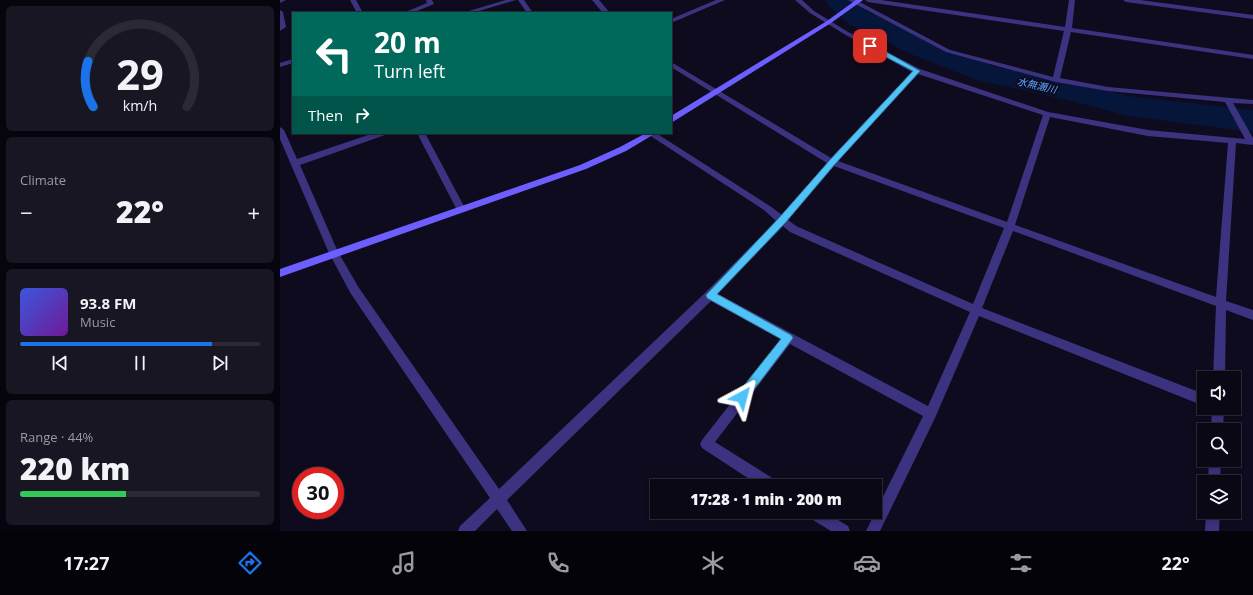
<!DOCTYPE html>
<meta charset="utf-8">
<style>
:root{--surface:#0b0816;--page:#191623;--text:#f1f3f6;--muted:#9a9aa1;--line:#2b2935;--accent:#1a73e8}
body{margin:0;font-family:"Open Sans","Noto Sans JP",sans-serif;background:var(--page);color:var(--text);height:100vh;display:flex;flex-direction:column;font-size:15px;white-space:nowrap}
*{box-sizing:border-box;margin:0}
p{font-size:13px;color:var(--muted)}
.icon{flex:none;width:22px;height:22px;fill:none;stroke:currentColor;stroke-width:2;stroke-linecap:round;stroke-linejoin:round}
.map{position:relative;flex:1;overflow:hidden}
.drawer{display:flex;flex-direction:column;gap:6px;padding:6px;background:#06040c;width:280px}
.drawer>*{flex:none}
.guide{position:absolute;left:12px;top:12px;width:380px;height:122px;border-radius:0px;box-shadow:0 2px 6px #0003,0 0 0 1px var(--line);background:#00695c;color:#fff;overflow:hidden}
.buttons{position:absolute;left:917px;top:371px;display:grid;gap:8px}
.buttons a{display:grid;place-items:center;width:44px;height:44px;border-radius:0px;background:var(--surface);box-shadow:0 2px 6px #0003,0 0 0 1px var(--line);font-size:20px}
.speed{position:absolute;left:12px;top:467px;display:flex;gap:8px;font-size:20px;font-weight:700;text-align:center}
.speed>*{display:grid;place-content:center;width:52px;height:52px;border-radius:50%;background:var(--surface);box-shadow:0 2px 6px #0003,0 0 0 1px var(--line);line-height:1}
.speed .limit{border:6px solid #d22;background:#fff;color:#111}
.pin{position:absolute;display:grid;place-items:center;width:34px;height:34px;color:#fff;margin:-17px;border-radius:8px;box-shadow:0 2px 6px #0006}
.me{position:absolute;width:44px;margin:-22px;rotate:38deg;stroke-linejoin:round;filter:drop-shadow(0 0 3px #0008)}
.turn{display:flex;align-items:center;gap:14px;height:84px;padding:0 16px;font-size:18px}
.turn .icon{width:52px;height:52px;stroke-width:2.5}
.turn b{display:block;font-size:28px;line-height:34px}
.then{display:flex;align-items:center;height:38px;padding:0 16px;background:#0003;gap:8px;font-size:15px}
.big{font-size:30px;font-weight:800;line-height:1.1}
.drawer .card{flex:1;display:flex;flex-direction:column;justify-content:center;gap:6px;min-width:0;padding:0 14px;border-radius:6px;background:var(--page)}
.drawer .dial{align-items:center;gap:0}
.dial svg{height:104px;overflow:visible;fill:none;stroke:var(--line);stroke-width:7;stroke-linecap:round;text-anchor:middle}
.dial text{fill:var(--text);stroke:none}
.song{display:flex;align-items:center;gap:12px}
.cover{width:48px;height:48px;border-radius:6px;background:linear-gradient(135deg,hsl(230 70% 55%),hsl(280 70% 35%))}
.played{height:4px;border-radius:2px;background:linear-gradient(90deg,var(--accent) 80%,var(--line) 80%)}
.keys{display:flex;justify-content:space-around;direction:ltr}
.heat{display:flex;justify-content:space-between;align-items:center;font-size:22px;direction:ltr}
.charge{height:6px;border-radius:3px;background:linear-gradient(90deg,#34c759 44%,var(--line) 0)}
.trip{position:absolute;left:370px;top:479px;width:232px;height:40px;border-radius:0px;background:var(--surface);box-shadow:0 2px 6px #0003,0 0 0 1px var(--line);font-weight:800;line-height:40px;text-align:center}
.dock{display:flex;height:64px;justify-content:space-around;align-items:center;background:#040309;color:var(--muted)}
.dock .icon{width:28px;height:28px}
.dock .active{color:var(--accent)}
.dock b{font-size:18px;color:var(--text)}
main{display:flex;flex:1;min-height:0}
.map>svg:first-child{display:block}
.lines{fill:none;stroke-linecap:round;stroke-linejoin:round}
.river{fill:#06163b;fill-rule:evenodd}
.street{fill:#3b337f;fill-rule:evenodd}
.secondary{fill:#6d5eff;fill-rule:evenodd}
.route{fill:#4fc3f7;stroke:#337fa1}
.labels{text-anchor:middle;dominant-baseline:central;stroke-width:4;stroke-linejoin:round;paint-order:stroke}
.far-water-label{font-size:10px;font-style:italic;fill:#55a5ff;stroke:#0f0b1e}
</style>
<main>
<section class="drawer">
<div class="card dial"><svg viewBox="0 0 100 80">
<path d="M14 69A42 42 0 1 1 86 69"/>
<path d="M14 69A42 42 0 0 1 10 34" stroke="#1a73e8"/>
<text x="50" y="56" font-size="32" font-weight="700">29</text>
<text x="50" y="72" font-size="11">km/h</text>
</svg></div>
<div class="card"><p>Climate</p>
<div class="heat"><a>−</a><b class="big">22°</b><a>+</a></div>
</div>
<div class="card">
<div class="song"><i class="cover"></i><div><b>93.8 FM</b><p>Music</p></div></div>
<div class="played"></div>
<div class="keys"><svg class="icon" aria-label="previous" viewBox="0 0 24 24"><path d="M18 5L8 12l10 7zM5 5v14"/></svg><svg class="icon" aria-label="pause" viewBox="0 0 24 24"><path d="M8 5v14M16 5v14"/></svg><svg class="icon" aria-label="next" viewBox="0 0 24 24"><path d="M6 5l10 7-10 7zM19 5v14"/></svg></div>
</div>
<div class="card"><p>Range · 44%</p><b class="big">220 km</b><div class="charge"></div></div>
</section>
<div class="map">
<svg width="973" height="531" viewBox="0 0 973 531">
<rect width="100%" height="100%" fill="#0f0b1e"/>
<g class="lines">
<path class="river" d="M545 0H574L589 12 653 43 716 67 794 82 849 96 973 110V132L849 116 792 101 697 80 633 55 569 24 549 6Z"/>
<path class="street" d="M0 0H6L0 3Z
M70 0H76L83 13H77Z
M146 0H152L154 4 132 13H123L147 3Z
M226 0H236L192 13H182Z
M238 0H244L253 13H247Z
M312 0H319L330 13H323Z
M436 0H445L391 23V19Z
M515 0H522L534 11 568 32 640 69 768 112 868 130 965 139 945 102 828 91 776 82 666 52 568 0H576L670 50 773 77 784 31 588 2 585 0H601L785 27 789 0H795L792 28 973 55V59L791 32 780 78 828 87 973 100V104L953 103 973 138V145L956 143 946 301 973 310V320L946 310 945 378H933L936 306 733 231 702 308 924 394V406L699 316 655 418 600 531H586L643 416 510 344 435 442 497 481 499 486H480L422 448 420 444 422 440 501 339 431 301 227 500 247 531H232L217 509 195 531H178L180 526 210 498 71 294 49 253 0 139V127L4 130 17 159 94 133H106L105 135 20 165 58 252 79 288 219 489 426 292 496 221 484 210 366 133H376L490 206 502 215 547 163 391 67V62L551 158 632 72 564 34 530 13ZM638 74 763 115 727 222 558 161ZM770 117 868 136 948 143 936 297 735 225ZM554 166 724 228 693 304 516 226 508 220ZM503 226 510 232 690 312 648 406 438 294Z
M843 0H860L973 15V19L846 2Z
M0 10 3 12 6 27 0 31Z
M13 59V63L0 67V63Z
M137 133H145L186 210 184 212H178Z
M932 408H944L943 430H931Z
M929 460H941L940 482H928Z
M526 512H545L568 526 570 531H551L528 517Z
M926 512H940L939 531H925Z"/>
<path class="secondary" d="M576 0H583L551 23 391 123V116L547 21Z
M366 133H376L346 151 306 169 0 277V269L300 165 340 147Z"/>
</g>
<path class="route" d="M587 44H592L640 71 555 164 505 223 437 294 511 335 513 338 466 400 462 402 458 400 457 397 458 393 501 339 427 298 426 295 499 218 550 160 633 71 587 47Z"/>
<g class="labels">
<g class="far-water-label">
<text transform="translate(757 85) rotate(13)">水無瀬川</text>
</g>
</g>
</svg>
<div class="buttons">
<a><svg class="icon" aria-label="sound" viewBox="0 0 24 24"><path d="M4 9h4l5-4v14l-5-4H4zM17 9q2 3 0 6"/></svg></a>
<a><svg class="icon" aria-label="search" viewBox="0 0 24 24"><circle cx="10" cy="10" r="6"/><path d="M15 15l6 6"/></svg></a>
<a><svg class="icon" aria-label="layers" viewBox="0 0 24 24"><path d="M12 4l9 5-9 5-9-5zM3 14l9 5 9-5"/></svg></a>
</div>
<div class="speed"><div class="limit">30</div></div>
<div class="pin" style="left:590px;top:46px;background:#d93025"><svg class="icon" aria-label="arrive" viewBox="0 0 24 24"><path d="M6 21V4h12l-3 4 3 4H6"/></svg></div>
<svg class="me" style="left:462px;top:397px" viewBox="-20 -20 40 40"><path d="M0-17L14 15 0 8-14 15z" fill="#4fc3f7" stroke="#fff" stroke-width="4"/></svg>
<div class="trip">17:28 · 1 min · 200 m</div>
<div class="guide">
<div class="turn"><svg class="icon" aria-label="left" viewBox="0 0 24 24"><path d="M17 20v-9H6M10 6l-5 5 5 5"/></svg><div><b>20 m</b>Turn left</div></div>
<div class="then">Then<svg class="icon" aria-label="right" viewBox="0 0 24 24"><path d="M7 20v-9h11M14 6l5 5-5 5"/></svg></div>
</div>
</div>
</main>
<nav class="dock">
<b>17:27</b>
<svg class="icon active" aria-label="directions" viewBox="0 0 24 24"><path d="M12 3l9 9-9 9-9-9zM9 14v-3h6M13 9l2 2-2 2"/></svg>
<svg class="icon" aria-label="music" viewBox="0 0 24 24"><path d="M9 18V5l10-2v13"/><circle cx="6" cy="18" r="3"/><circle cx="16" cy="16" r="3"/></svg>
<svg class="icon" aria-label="phone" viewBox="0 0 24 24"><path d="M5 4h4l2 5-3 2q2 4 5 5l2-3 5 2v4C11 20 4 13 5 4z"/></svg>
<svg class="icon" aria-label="climate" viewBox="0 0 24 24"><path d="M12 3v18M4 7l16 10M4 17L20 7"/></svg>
<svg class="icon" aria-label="car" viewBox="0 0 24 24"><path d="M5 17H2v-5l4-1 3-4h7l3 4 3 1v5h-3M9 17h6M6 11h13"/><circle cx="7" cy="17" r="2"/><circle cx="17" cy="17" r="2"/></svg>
<svg class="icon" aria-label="filters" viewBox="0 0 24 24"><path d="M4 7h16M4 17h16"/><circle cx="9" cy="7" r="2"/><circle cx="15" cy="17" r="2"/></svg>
<b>22°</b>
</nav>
